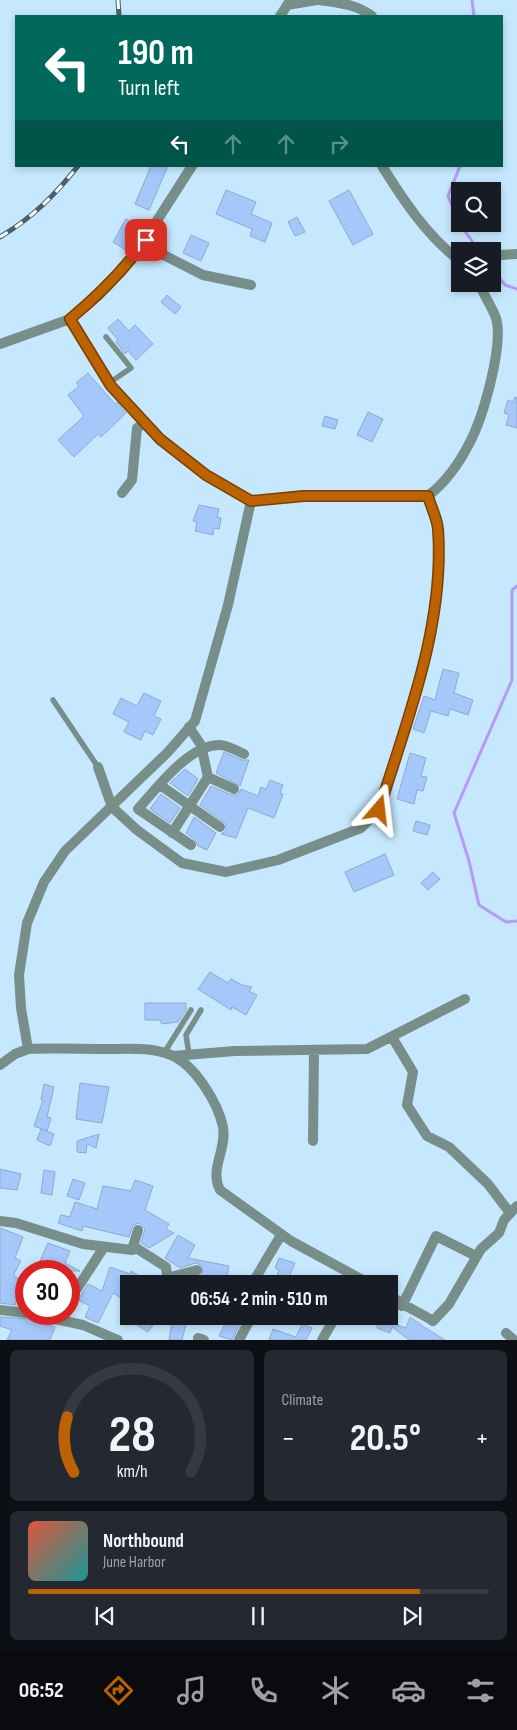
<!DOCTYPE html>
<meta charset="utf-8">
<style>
:root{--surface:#171b24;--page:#242831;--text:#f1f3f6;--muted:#9ea1a6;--line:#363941;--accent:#bc6200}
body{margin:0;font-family:"Sofia Sans Condensed",sans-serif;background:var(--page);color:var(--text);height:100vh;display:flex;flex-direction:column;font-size:19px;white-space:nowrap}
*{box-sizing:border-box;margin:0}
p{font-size:16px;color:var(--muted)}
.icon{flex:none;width:28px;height:28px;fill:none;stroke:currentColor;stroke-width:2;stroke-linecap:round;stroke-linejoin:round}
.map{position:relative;height:1340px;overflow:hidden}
.drawer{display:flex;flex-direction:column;gap:10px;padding:10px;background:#0d0f14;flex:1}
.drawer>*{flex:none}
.top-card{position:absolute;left:15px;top:15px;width:488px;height:152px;border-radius:0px;box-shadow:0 2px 8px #0003;background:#00695c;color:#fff;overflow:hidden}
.tools{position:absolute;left:451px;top:182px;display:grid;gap:10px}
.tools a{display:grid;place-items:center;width:50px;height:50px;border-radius:0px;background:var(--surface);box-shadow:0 2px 8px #0003;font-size:25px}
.speed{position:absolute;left:15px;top:1260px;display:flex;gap:10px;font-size:25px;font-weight:700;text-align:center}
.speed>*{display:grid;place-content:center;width:65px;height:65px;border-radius:50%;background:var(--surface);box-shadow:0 2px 8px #0003;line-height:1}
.speed .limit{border:8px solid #d22;background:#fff;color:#111}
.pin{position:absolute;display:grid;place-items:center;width:42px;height:42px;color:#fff;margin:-21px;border-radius:10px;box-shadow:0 2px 8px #0006}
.me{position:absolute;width:55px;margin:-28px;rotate:17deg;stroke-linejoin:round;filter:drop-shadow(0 0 4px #0008)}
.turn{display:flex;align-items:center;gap:18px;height:105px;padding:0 20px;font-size:22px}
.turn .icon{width:65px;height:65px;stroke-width:2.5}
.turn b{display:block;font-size:35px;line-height:42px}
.lanes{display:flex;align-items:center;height:48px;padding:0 20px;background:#0003;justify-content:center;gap:25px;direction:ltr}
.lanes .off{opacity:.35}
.big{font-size:38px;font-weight:700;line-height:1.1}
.drawer .tile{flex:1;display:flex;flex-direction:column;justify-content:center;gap:8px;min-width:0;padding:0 18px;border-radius:8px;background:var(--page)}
.drawer .dial{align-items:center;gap:0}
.dial svg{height:130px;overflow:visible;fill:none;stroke:var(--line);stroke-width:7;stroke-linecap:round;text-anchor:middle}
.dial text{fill:var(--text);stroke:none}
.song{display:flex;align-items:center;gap:15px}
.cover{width:60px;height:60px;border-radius:8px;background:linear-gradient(135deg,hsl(10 70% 55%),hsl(180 70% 35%))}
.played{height:5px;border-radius:2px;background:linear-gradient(90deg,var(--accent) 85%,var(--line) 85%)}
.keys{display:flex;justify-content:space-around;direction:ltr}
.heat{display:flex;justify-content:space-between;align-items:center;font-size:28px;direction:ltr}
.drawer .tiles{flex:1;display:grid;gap:10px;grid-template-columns:1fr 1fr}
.tile:last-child{grid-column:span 2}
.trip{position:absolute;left:120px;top:1275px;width:278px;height:50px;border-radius:0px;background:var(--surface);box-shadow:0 2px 8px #0003;font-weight:700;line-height:50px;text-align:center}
.menu{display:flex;height:80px;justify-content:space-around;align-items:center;background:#090b0e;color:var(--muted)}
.menu .icon{width:35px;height:35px}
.menu .selected{color:var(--accent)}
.menu b{font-size:22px;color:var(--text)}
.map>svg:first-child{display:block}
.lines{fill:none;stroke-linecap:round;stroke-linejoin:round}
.stream{stroke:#b59af8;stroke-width:3}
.building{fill:#a4c8fa;stroke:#90a9cc}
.service{stroke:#788e88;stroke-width:5.5}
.minor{stroke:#788e88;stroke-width:10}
.rail-casing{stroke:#4b606d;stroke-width:5}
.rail{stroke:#fff;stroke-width:3;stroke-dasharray:9;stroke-linecap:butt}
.route-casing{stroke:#7a4000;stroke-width:12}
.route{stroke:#bc6200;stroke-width:9}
</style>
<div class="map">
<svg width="517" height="1340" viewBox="0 0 517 1340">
<rect width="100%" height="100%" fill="#c6e8fe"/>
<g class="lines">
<path class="stream" d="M472 0 474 16
M460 166 448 196 460 224 479 251
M492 269 505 285 517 289
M517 586 512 590V680L454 813 469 861 479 905 506 922 517 921"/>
</g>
<path class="building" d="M151 166H168L149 210 135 204Z
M226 190 256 202 251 214 272 223 265 242 250 236 252 229 216 214Z
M349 190 373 234 353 245 329 201Z
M297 217 305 232 295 236 288 222Z
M126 219 140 227 126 250 113 242Z
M191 235 209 243 201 261 183 253Z
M167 295 181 307 175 314 161 302Z
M118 319 129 331 135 325 153 344 136 360 128 351 125 354 116 342 118 340 108 328Z
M88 373 115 404 117 402 126 413 101 437 98 434 74 457 58 440 84 416 68 395 79 386 76 383Z
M515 397 517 398V428L506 425 509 415 504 413 508 400 513 402Z
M368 412 383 419 372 442 357 435Z
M325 416 338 420 335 429 322 426Z
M199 505 219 509 217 517 221 518 219 529 214 528 213 535 195 531 197 522 193 521Z
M443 669 459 673 454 693 473 700 468 715 450 709 448 716 431 711 424 733 413 729 424 696 435 700Z
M144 693 161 701 154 716 161 719 153 735 145 731 141 740 124 732 129 722 113 714 121 698 137 706Z
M224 752 242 760H249L240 786 216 773Z
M410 753 426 758 421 776 427 777 423 791 417 790 414 804 397 799Z
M185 769 198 779 188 796 170 783Z
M270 780 283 785 280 793 283 794 274 818 248 808 236 838 221 834 226 831V824L200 805 211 786 232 795H238L241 789 258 796 261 787 266 789Z
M161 794 180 808 170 823 150 809Z
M194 817 216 833 207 850 198 846 195 840 186 833Z
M416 821 430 825 427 835 413 831Z
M385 854 394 875 354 892 345 872Z
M433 872 440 879 428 890 421 883Z
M210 972 228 983 231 979 242 985 252 987 249 991 257 995 246 1015 232 1007 231 1010 198 989Z
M145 1003H186V1010L178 1022 162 1024 160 1020H145Z
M80 1083 109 1087 102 1123 76 1119Z
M44 1084 54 1087 47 1117 51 1118 47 1131 34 1126 43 1100H41Z
M41 1129 54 1134 50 1146 37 1140Z
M99 1134 96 1148 87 1144 86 1153 77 1152V1141Z
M0 1169 21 1174 17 1190 0 1188Z
M44 1170 55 1172 52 1195 41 1193Z
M73 1179 85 1183 79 1200 67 1196Z
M135 1180 153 1186 145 1210 169 1224 166 1229 174 1233 149 1248 141 1243 145 1229 139 1223 133 1225 129 1237 83 1226 82 1231 58 1223 61 1215 70 1217 75 1202 97 1209 103 1186 131 1191Z
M0 1228 23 1237 15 1258 21 1261 14 1274 15 1277 26 1281V1296L19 1293 15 1305 0 1303Z
M178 1235 195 1245 188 1258 229 1266 225 1284 197 1281 196 1277 203 1272 201 1265 196 1263 180 1268 165 1258Z
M48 1243 70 1251 65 1263 80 1271H53L37 1268Z
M279 1258 295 1263 286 1284H274L279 1270 275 1268Z
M110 1267 130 1274 131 1271 153 1284H129V1303L113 1293 98 1323 85 1317 90 1306 78 1300 88 1284 102 1291Z
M143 1316H151L156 1321 148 1332 137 1325Z
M173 1316H188L182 1340H169Z
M229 1316 242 1320 232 1340 219 1336Z
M0 1317 28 1319 55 1327 50 1340H7L12 1330 0 1326Z
M410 1317 424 1327 445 1340H409L392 1327 390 1333 377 1328 379 1319 406 1328Z
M302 1324 312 1328 306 1340H269L273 1329 296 1337Z"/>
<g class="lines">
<path class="service" d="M106 337 131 368 109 383
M53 700 98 767
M164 1053 191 1010
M189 1054 186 1035 201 1010"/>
<path class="minor" d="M319 0C339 3 356 4 372 16
M287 5 317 0
M280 16 290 1
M382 166C404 201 427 236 460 261
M142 244 203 275 251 285
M492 259 501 255 517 254
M70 319 111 386 160 439 206 475 251 501 304 495 428 496C446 482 460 462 470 442 483 417 504 345 496 318 492 307 484 295 479 284
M0 344 70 319 98 296 122 271 142 244 192 166
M122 493 132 480 137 428 145 423
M98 767 112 807 137 830 182 863 226 872 278 860 361 828 379 810C407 720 444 625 438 529 437 518 431 507 428 496
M208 777 234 789
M160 785 220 827
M172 833 208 777 201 745 189 727
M191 845 138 809C157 788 188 746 218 745 226 744 237 751 244 754
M392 1037 413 1072 407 1105 427 1136 449 1147 488 1184 510 1213
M28 1049 21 1008 19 975 27 923 44 882 65 851 168 752 195 721 228 605 251 501
M173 1056 235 1051 367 1049 465 999
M0 1065 15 1054 28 1049C54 1048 81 1049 108 1049 129 1049 151 1047 171 1055 195 1065 218 1103 223 1127 227 1150 209 1169 220 1190L291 1241 370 1284
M313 1141 314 1050
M0 1221 16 1223 83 1244 132 1250 138 1230
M133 1246 166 1267 168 1284
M167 1278 197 1270
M252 1284 281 1235
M389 1294C402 1306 418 1311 433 1321L449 1304 481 1249 499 1233 504 1220 517 1206
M71 1298 104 1247
M402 1306 436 1236 476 1256
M0 1310 26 1313
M32 1314 83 1325 118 1340
M506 1333 514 1340
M198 1338 204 1340
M239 1340 252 1316
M322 1340 336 1316"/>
<g class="rail-casing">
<path id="rail" d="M118 0 119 16
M0 237C32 218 55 195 78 166"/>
</g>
<use href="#rail" class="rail"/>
</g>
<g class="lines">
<g class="route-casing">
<path id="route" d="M146 240C123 271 99 295 70 319L111 386 160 439 206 475 251 501 304 496H428C431 507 437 518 438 529 445 625 407 720 379 810"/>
</g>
<use href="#route" class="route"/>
</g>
</svg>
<div class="tools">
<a><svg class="icon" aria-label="search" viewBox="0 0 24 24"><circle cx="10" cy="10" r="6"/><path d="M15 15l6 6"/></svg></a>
<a><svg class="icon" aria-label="layers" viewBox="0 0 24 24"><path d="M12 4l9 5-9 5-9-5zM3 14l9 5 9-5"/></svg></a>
</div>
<div class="speed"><div class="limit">30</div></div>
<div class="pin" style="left:146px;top:240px;background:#d93025"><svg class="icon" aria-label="arrive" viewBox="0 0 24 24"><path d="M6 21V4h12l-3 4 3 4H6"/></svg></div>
<svg class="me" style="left:379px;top:810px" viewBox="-20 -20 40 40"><path d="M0-17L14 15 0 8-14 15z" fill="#bc6200" stroke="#fff" stroke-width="4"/></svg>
<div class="trip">06:54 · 2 min · 510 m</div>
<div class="top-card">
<div class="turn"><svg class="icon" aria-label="left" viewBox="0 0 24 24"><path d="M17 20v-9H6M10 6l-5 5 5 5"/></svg><div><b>190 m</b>Turn left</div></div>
<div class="lanes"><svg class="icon" aria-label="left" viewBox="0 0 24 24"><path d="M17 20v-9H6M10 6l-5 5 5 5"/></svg><svg class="icon off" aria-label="ahead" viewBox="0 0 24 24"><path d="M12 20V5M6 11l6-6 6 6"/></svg><svg class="icon off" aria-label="ahead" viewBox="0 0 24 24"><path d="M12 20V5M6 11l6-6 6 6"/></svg><svg class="icon off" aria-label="right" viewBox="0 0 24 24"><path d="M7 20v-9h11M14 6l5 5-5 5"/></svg></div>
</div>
</div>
<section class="drawer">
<div class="tiles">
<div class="tile dial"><svg viewBox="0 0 100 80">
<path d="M14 69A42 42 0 1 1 86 69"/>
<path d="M14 69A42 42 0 0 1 10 35" stroke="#bc6200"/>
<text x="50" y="56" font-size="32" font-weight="700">28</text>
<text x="50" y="72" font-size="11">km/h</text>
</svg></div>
<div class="tile"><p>Climate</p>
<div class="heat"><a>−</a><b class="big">20.5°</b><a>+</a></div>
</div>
<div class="tile">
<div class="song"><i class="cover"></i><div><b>Northbound</b><p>June Harbor</p></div></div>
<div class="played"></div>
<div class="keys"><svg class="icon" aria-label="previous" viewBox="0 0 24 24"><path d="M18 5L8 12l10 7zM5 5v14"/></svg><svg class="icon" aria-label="pause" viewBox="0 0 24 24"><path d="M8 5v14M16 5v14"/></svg><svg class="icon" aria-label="next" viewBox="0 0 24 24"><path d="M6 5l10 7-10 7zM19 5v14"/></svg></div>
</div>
</div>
</section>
<nav class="menu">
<b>06:52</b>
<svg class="icon selected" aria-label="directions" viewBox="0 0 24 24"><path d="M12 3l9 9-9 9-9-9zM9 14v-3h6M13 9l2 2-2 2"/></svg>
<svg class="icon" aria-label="music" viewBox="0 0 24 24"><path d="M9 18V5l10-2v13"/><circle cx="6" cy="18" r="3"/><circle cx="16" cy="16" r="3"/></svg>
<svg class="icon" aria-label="phone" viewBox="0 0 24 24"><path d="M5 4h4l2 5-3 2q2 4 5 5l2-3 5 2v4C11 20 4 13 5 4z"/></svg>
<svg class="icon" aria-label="climate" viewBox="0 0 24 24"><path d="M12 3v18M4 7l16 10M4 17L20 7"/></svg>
<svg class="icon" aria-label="car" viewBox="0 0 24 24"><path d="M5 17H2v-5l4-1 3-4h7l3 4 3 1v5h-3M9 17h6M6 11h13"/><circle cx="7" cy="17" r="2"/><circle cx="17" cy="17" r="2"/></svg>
<svg class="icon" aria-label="filters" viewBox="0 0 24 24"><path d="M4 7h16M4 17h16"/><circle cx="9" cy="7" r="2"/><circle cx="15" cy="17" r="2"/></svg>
</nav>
